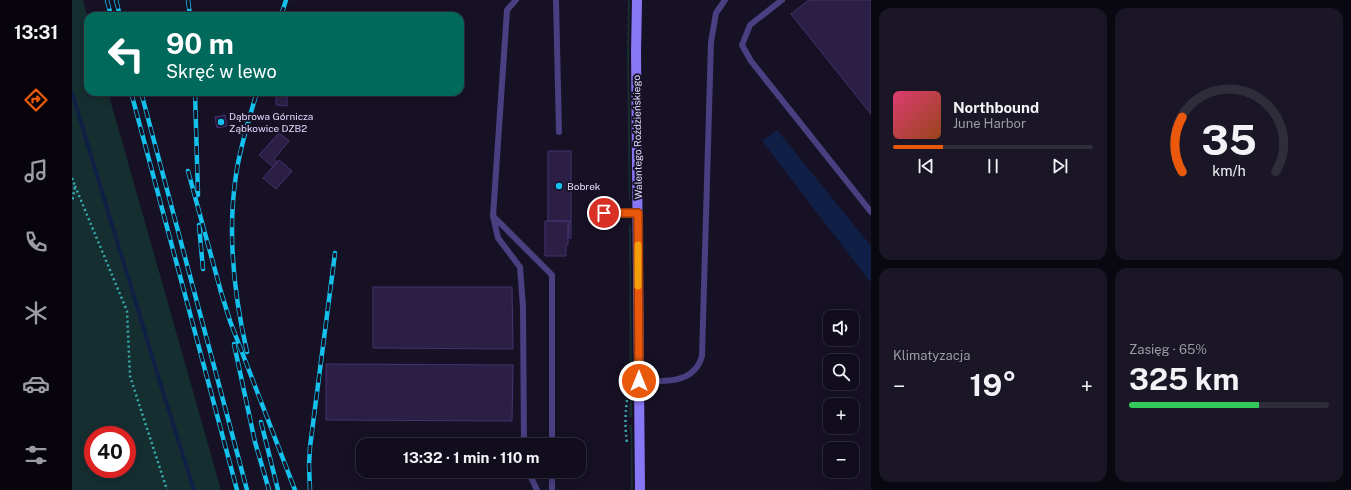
<!DOCTYPE html>
<html lang="pl">
<meta charset="utf-8">
<style>
:root{--surface:#110d1c;--page:#1a1625;--text:#f1f3f6;--muted:#9c9ca3;--line:#302d3b;--accent:#ea580c}
body{margin:0;font-family:"Public Sans",sans-serif;background:var(--page);color:var(--text);height:100vh;display:flex;flex-direction:column;font-size:15px;white-space:nowrap}
*{box-sizing:border-box;margin:0}
p{font-size:13px;color:var(--muted)}
.icon{flex:none;width:22px;height:22px;fill:none;stroke:currentColor;stroke-width:2;stroke-linecap:round;stroke-linejoin:round}
.map{position:relative;flex:1;overflow:hidden}
.side{display:flex;flex-direction:column;gap:8px;padding:8px;background:#09070f;width:480px}
.side>*{flex:none}
.top-card{position:absolute;left:12px;top:12px;width:380px;height:84px;border-radius:12px;box-shadow:0 2px 10px #0003,0 0 0 1px var(--line);background:#00695c;color:#fff;overflow:hidden}
.controls{position:absolute;left:751px;top:310px;display:grid;gap:8px}
.controls a{display:grid;place-items:center;width:36px;height:36px;border-radius:8px;background:var(--surface);box-shadow:0 2px 10px #0003,0 0 0 1px var(--line);font-size:20px}
.speed{position:absolute;left:12px;top:426px;display:flex;gap:8px;font-size:20px;font-weight:700;text-align:center}
.speed>*{display:grid;place-content:center;width:52px;height:52px;border-radius:50%;background:var(--surface);box-shadow:0 2px 10px #0003,0 0 0 1px var(--line);line-height:1}
.speed .limit{border:6px solid #d22;background:#fff;color:#111}
.pin{position:absolute;display:grid;place-items:center;width:34px;height:34px;color:#fff;margin:-17px;border:2px solid #fff;border-radius:50%;box-shadow:0 1px 4px #0007}
.me{position:absolute;width:44px;margin:-22px;rotate:0deg;stroke-linejoin:round;filter:drop-shadow(0 0 3px #0008)}
.turn{display:flex;align-items:center;gap:14px;height:84px;padding:0 16px;font-size:18px}
.turn .icon{width:52px;height:52px;stroke-width:2.5}
.turn b{display:block;font-size:28px;line-height:34px}
.big{font-size:30px;font-weight:700;line-height:1.1}
.side .widget{flex:1;display:flex;flex-direction:column;justify-content:center;gap:6px;min-width:0;padding:0 14px;border-radius:12px;background:var(--page)}
.side .dial{align-items:center;gap:0}
.dial svg{height:104px;overflow:visible;fill:none;stroke:var(--line);stroke-width:7;stroke-linecap:round;text-anchor:middle}
.dial text{fill:var(--text);stroke:none}
.song{display:flex;align-items:center;gap:12px}
.cover{width:48px;height:48px;border-radius:6px;background:linear-gradient(135deg,hsl(340 70% 55%),hsl(20 70% 35%))}
.played{height:4px;border-radius:2px;background:linear-gradient(90deg,var(--accent) 25%,var(--line) 25%)}
.keys{display:flex;justify-content:space-around;direction:ltr}
.heat{display:flex;justify-content:space-between;align-items:center;font-size:22px;direction:ltr}
.charge{height:6px;border-radius:3px;background:linear-gradient(90deg,#34c759 65%,var(--line) 0)}
.side .tiles{flex:1;display:grid;gap:8px;grid-template-columns:repeat(2,1fr)}
.trip{position:absolute;left:284px;top:438px;width:230px;height:40px;border-radius:12px;background:var(--surface);box-shadow:0 2px 10px #0003,0 0 0 1px var(--line);font-weight:700;line-height:40px;text-align:center}
main{display:flex;flex:1;min-height:0}
.tabs{display:flex;flex-direction:column;width:72px;justify-content:space-around;align-items:center;background:#07050b;color:var(--muted)}
.tabs .icon{width:28px;height:28px}
.tabs .active{color:var(--accent)}
.tabs b{font-size:18px;color:var(--text)}
.map>svg:first-child{display:block}
.green{fill:#152e2f;fill-rule:evenodd}
.water{fill:#101f46}
.lines{fill:none;stroke-linecap:round;stroke-linejoin:round}
.stream{stroke:#101f46;stroke-width:4}
.building{fill:#2b1f45;stroke:#453370}
.path{stroke:#39abb0;stroke-width:2.5;stroke-dasharray:2 3;stroke-linecap:butt}
.lane{stroke:#494081;stroke-width:6}
.secondary{stroke:#8877f5;stroke-width:10}
.rail-casing{stroke:#14c1ed;stroke-width:4.5}
.rail{stroke:#171126;stroke-width:3;stroke-dasharray:9;stroke-linecap:butt}
.route-casing{stroke:#983908;stroke-width:10}
.route{stroke:#ea580c;stroke-width:7}
.slow{stroke:#f59e0b;stroke-width:7}
.poi-dot{fill:#14c1ed;stroke:#171126;stroke-width:1.5}
.labels{text-anchor:middle;dominant-baseline:central;stroke-width:4;stroke-linejoin:round;paint-order:stroke}
.poi-label{font-size:10px;fill:#e1d9fc;stroke:#171126;text-anchor:start}
.street-label{font-size:10px;fill:#e1d9fc;stroke:#171126}
</style>
<main>
<nav class="tabs">
<b>13:31</b>
<svg class="icon active" aria-label="directions" viewBox="0 0 24 24"><path d="M12 3l9 9-9 9-9-9zM9 14v-3h6M13 9l2 2-2 2"/></svg>
<svg class="icon" aria-label="music" viewBox="0 0 24 24"><path d="M9 18V5l10-2v13"/><circle cx="6" cy="18" r="3"/><circle cx="16" cy="16" r="3"/></svg>
<svg class="icon" aria-label="phone" viewBox="0 0 24 24"><path d="M5 4h4l2 5-3 2q2 4 5 5l2-3 5 2v4C11 20 4 13 5 4z"/></svg>
<svg class="icon" aria-label="climate" viewBox="0 0 24 24"><path d="M12 3v18M4 7l16 10M4 17L20 7"/></svg>
<svg class="icon" aria-label="car" viewBox="0 0 24 24"><path d="M5 17H2v-5l4-1 3-4h7l3 4 3 1v5h-3M9 17h6M6 11h13"/><circle cx="7" cy="17" r="2"/><circle cx="17" cy="17" r="2"/></svg>
<svg class="icon" aria-label="filters" viewBox="0 0 24 24"><path d="M4 7h16M4 17h16"/><circle cx="9" cy="7" r="2"/><circle cx="15" cy="17" r="2"/></svg>
</nav>
<div class="map">
<svg width="799" height="490" viewBox="0 0 799 490">
<rect width="100%" height="100%" fill="#171126"/>
<path class="green" d="M0 0H11L16 18V92H36L149 490H0ZM21 435H55V469H21Z
M556 0H558L557 53 558 129 557 130 558 132V200L557 204 555 53Z
M557 223 559 227V250L560 417H557L558 400Z
M557 425H560L561 490H559V439Z"/>
<path class="water" d="M705 130 799 246V283L690 141Z"/>
<g class="lines">
<path class="stream" d="M0 93 91 392 122 490"/>
</g>
<path class="building" d="M737 0H799V114L719 14Z
M204 92H215V106L204 105Z
M153 115 155 126 145 128 143 117Z
M207 133 217 141 202 159 205 162 201 167 187 155Z
M476 151H499V221H476Z
M207 160 220 171 204 189 191 178Z
M473 221H496V245H494V256H473Z
M497 221H499V238H496Z
M301 287H440L441 349 301 348Z
M254 364 441 365 440 421 254 420Z"/>
<g class="lines">
<path class="path" d="M0 178 3 186 0 202
M3 186 55 311 58 376 95 490
M555 400C553 417 553 427 555 443"/>
<path class="lane" d="M444 0 435 10 421 216 426 238 448 267 451 307 452 445
M484 0 487 132
M710 0 678 25 670 45 679 61 799 212
M532 213H566
M421 216 480 275V445
M567 381C591 381 622 385 630 356L639 42 644 13 653 0
M456 471 465 490
M480 490V471"/>
<path class="secondary" d="M565 0 564 53 568 490"/>
<g class="rail-casing">
<path id="rail" d="M35 0 39 16
M44 0 48 16
M116 0 118 16
M209 16 214 0
M59 92 165 490
M69 92 175 490
M123 92 126 195
M116 171 149 292 158 321 223 490
M127 225 131 269
M162 344 183 442 197 490
M175 352C162 295 155 234 164 175 168 147 177 119 185 92
M189 422 206 490
M238 490 237 465 238 447 263 253"/>
</g>
<use href="#rail" class="rail"/>
</g>
<g class="lines">
<g class="route-casing">
<path id="route" d="M532 213H566L567 381"/>
</g>
<use href="#route" class="route"/>
<path class="slow" d="M566 245V286"/>
</g>
<g class="poi-dot">
<circle cx="149" cy="122" r="4"/>
<circle cx="487" cy="186" r="4"/>
</g>
<g class="labels">
<g class="poi-label">
<text x="157" y="116">Dąbrowa Górnicza<tspan x="157" dy="12">Ząbkowice DZB2</tspan></text>
<text x="495" y="186">Bobrek</text>
</g>
<g class="street-label">
<text transform="translate(565 137) rotate(-91)">Walentego Roździeńskiego</text>
</g>
</g>
</svg>
<div class="controls">
<a><svg class="icon" aria-label="sound" viewBox="0 0 24 24"><path d="M4 9h4l5-4v14l-5-4H4zM17 9q2 3 0 6"/></svg></a>
<a><svg class="icon" aria-label="search" viewBox="0 0 24 24"><circle cx="10" cy="10" r="6"/><path d="M15 15l6 6"/></svg></a>
<a>+</a>
<a>−</a>
</div>
<div class="speed"><div class="limit">40</div></div>
<div class="pin" style="left:532px;top:213px;background:#d93025"><svg class="icon" aria-label="arrive" viewBox="0 0 24 24"><path d="M6 21V4h12l-3 4 3 4H6"/></svg></div>
<svg class="me" style="left:567px;top:381px" viewBox="-20 -20 40 40"><circle r="17" fill="#ea580c" stroke="#fff" stroke-width="3"/><path d="M0-11L8 9 0 5-8 9z" fill="#fff"/></svg>
<div class="trip">13:32 · 1 min · 110 m</div>
<div class="top-card">
<div class="turn"><svg class="icon" aria-label="left" viewBox="0 0 24 24"><path d="M17 20v-9H6M10 6l-5 5 5 5"/></svg><div><b>90 m</b>Skręć w lewo</div></div>
</div>
</div>
<section class="side">
<div class="tiles">
<div class="widget">
<div class="song"><i class="cover"></i><div><b>Northbound</b><p>June Harbor</p></div></div>
<div class="played"></div>
<div class="keys"><svg class="icon" aria-label="previous" viewBox="0 0 24 24"><path d="M18 5L8 12l10 7zM5 5v14"/></svg><svg class="icon" aria-label="pause" viewBox="0 0 24 24"><path d="M8 5v14M16 5v14"/></svg><svg class="icon" aria-label="next" viewBox="0 0 24 24"><path d="M6 5l10 7-10 7zM19 5v14"/></svg></div>
</div>
<div class="widget dial"><svg viewBox="0 0 100 80">
<path d="M14 69A42 42 0 1 1 86 69"/>
<path d="M14 69A42 42 0 0 1 14 27" stroke="#ea580c"/>
<text x="50" y="56" font-size="32" font-weight="700">35</text>
<text x="50" y="72" font-size="11">km/h</text>
</svg></div>
<div class="widget"><p>Klimatyzacja</p>
<div class="heat"><a>−</a><b class="big">19°</b><a>+</a></div>
</div>
<div class="widget"><p>Zasięg · 65%</p><b class="big">325 km</b><div class="charge"></div></div>
</div>
</section>
</main>
